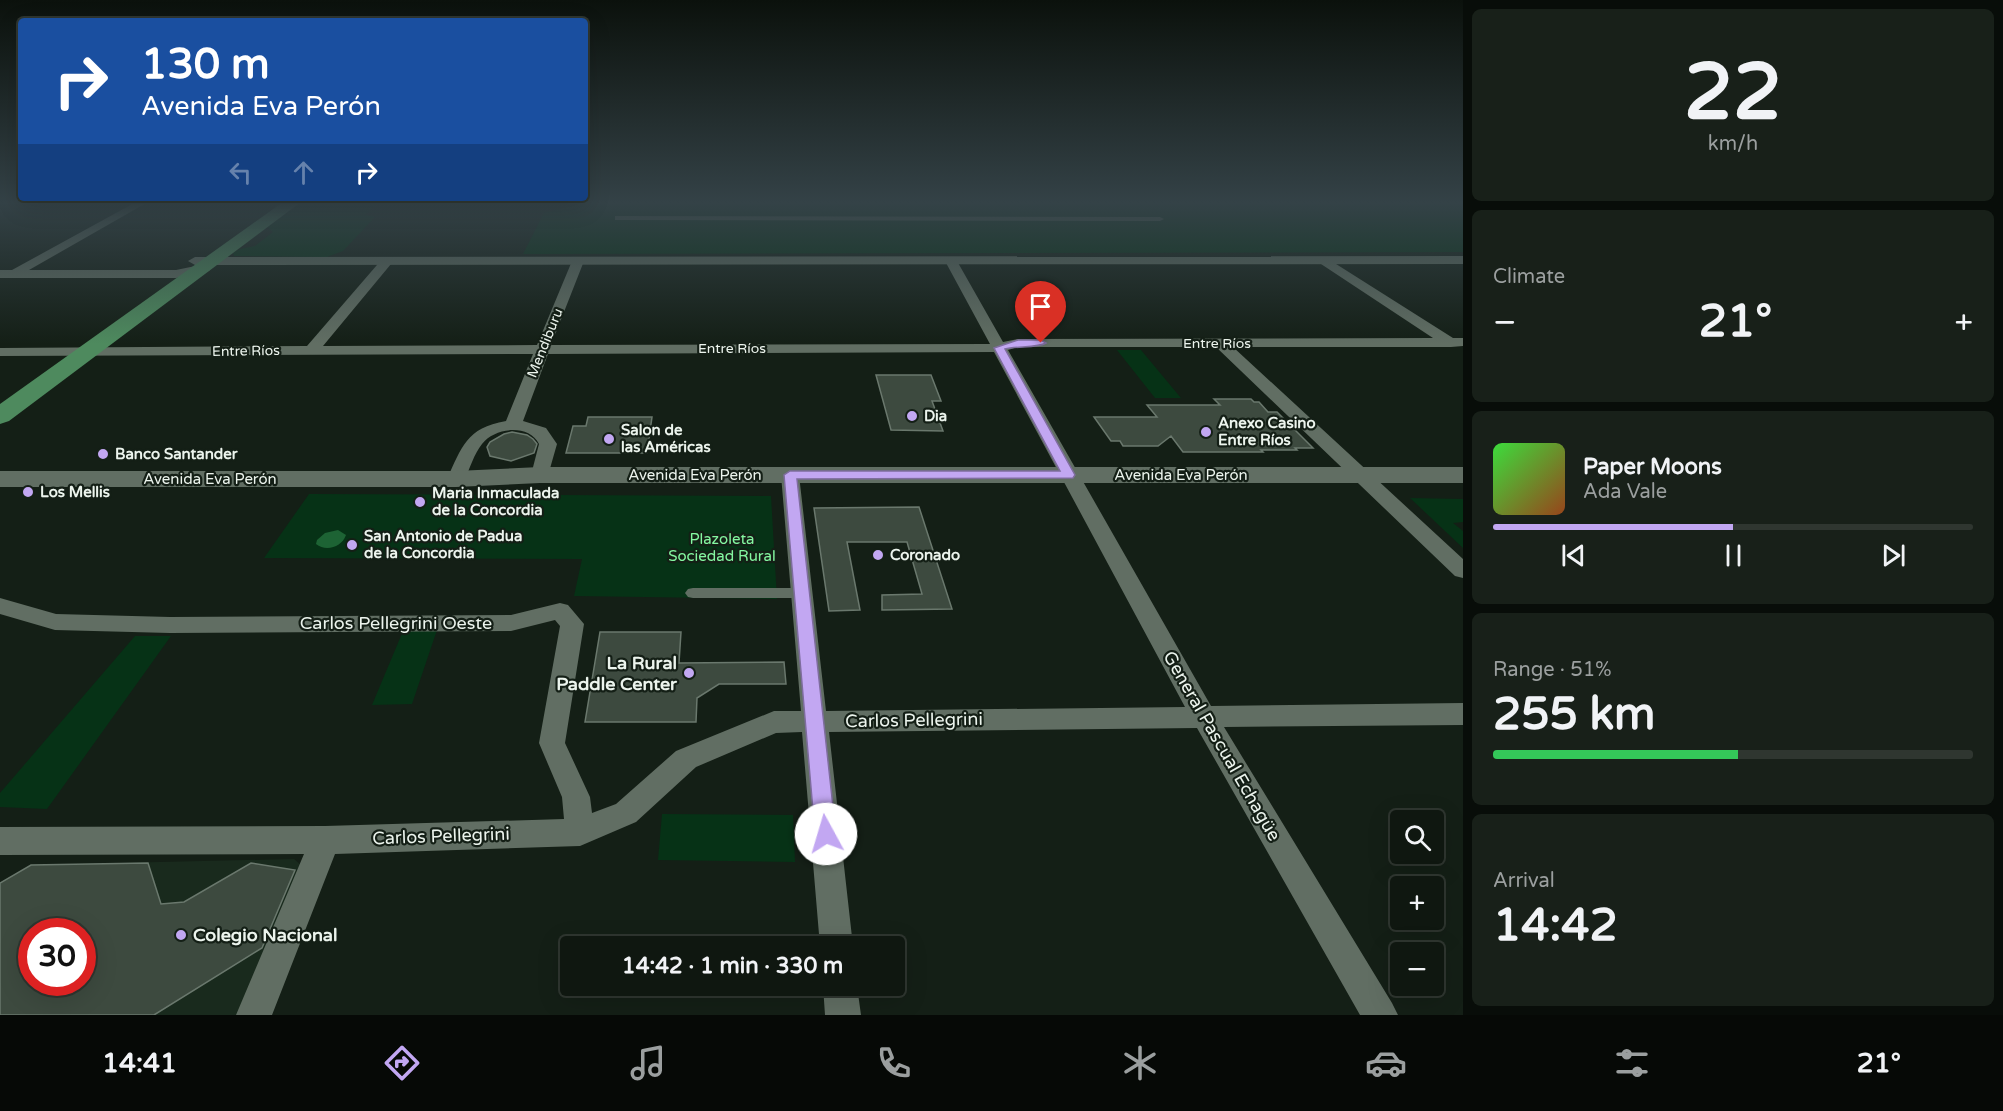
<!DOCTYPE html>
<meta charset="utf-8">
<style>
:root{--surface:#0f1710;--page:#182019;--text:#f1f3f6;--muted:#9b9f9f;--line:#2f3630;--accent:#c2a7f2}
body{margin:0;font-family:"Varela Round",sans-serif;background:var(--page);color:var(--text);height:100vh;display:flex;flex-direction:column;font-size:22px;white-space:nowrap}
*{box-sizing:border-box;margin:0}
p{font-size:20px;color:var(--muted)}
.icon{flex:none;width:33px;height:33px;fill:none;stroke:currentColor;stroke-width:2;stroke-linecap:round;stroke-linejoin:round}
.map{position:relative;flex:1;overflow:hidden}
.details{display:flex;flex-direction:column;gap:9px;padding:9px;background:#080d09;width:540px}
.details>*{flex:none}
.top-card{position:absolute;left:18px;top:18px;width:570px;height:183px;border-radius:6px;box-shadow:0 6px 24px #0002,0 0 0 2px var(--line);background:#1a4fa0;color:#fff;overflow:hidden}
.controls{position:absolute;left:1390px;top:810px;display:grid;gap:12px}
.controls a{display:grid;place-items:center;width:54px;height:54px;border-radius:6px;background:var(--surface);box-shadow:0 6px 24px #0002,0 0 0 2px var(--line);font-size:30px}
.speed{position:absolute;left:18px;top:918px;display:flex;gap:12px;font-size:30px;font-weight:700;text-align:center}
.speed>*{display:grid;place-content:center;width:78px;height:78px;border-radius:50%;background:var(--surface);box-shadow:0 6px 24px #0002,0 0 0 2px var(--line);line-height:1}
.speed .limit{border:9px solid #d22;background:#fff;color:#111}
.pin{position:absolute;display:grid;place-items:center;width:51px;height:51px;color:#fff;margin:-62px -26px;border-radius:50% 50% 50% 0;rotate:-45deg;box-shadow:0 0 6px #0007}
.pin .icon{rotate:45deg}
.me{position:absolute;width:66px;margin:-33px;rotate:354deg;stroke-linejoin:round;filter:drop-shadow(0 0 4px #0008)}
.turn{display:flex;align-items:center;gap:21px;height:126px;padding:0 24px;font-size:27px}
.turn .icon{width:78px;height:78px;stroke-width:2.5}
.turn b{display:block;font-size:42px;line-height:51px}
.lanes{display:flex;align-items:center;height:57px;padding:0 24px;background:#0003;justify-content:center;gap:30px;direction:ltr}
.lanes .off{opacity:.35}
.big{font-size:45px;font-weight:700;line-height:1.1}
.details .tile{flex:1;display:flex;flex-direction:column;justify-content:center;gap:9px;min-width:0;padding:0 21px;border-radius:9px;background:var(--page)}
.details .dial{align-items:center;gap:0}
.dial b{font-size:78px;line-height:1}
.song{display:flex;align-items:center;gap:18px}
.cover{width:72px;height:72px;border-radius:9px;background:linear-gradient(135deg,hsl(120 70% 55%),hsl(20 70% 35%))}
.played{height:6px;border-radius:3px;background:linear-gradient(90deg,var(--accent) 50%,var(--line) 50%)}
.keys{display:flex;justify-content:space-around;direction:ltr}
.heat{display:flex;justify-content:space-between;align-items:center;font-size:33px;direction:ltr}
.charge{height:9px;border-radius:4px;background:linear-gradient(90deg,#34c759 51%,var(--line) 0)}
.trip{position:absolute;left:560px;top:936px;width:345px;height:60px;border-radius:6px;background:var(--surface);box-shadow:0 6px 24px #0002,0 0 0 2px var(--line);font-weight:700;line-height:60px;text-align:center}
.tabs{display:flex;height:96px;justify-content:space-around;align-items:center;background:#060906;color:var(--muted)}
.tabs .icon{width:42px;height:42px}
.tabs .on{color:var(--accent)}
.tabs b{font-size:27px;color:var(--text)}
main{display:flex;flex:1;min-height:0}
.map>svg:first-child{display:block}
.built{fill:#192a1d;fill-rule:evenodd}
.green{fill:#063216}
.water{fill:#1d6334}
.building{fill:#3d4a3f;stroke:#6a786d;stroke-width:1.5;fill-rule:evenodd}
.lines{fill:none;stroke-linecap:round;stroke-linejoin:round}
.pedestrian{fill:#616e63;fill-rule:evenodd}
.minor{fill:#616e63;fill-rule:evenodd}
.tertiary{fill:#616e63;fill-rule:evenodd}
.secondary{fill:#616e63;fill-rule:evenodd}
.primary{fill:#4e8a5e;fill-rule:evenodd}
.route{fill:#c2a7f2;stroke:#7e6d9d;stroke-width:1.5}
.poi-dot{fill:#c2a7f2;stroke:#141f16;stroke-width:2}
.labels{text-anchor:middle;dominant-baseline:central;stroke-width:4.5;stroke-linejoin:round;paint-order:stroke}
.far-street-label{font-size:14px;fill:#ecf4ed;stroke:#141f16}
.poi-label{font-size:15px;font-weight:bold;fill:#ecf4ed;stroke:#141f16;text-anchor:start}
.street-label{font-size:15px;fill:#ecf4ed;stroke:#141f16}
.park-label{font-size:15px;fill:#84f7a1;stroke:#141f16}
.near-street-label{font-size:18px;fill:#ecf4ed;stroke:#141f16}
.near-poi-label{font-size:18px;font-weight:bold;fill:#ecf4ed;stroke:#141f16;text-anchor:end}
</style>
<main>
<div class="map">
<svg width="1463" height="1015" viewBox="0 0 1463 1015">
<rect width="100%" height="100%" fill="#141f16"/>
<path class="built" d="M294 859 308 871 242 1015H0V883L31 865ZM32 932H82V982H32Z"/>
<path class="green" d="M302 202H379L365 215 375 217 343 251 327 257 234 256 233 253 240 249 255 246 273 232 268 227Z
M586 202H1463V252L523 254 544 213Z
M1117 350H1141L1181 398H1155Z
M309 494 771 496 777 599 574 596 582 559 264 558Z
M1410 498 1463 499V522L1453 523 1463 531V548Z
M437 630 412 704 372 705 403 631Z
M135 636H171L47 809 0 807V793Z
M662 814 793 815 795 862 658 860Z"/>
<path class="water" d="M338 530 346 535C342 547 326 552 316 544L317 540 325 533Z"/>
<path class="building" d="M876 375H931L941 401H932L943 431 891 430Z
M1214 399H1251L1254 402H1259L1268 412H1277L1313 448H1295L1297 450H1261L1263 452H1183L1171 436 1158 446H1123L1120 441H1111L1094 417H1157L1147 405H1220Z
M588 417H652L647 453H566L573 426H586Z
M512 432 527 435 533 439 537 444 534 453 511 461 490 456 487 447 490 442 504 434Z
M919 507 952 609 882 610V595L922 594 907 542H847L860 610 829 611 814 508Z
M600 632H681L679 663 784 662 786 684H719L697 698 696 722H585Z
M148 863 161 904 184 902 251 863 295 870 262 948 154 1015H0V883L31 865ZM32 932H82V982H32Z"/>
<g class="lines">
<path class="pedestrian" d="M618 216 1160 217 1164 219 1160 221 615 220V216Z
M693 588H802L807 589 810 593 807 597 802 598H693L688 597 685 593 688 589Z"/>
<path class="minor" d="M136 202H148L29 270H176L205 264 211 268 209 271 176 278H0V270H12Z
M387 257 391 258V264L323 346 537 345 572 261 578 257 584 261 551 345 990 344 945 261 951 257 957 261 1003 342 1018 339 1433 338 1321 264 1319 261 1325 257 1453 338H1463V346L1451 347H1233L1463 559V578L1455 576 1216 347H1018L1008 350 1211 706 1463 703V725L1224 727 1392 1003 1398 1015H1360L1197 728 829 732 853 946H820L802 732 776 733 696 767 636 822 580 846 335 854 272 1015H236L304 854 0 855V827L325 826 564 819 562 797 539 743 560 626 555 620 511 631 170 633 55 630 0 614V598L56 614 170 617 511 615 560 603 568 605 584 624 565 743 590 797 592 813 616 804 676 751 774 711H801L781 475 783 471H797L799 475 826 711 1185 707 994 352 548 354 523 421 546 428 557 444 547 479H533L531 475 539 444C529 424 495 427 482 444 474 454 470 468 465 479L463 483H449L447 479C462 447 466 428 506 421L533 354 0 356V348L307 346 383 258Z
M823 986H857L861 1015H825Z"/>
<path class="tertiary" d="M1463 256V264L195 265 188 261 195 257Z"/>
<path class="secondary" d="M540 467H1463V483H540L456 487H0V471H456Z"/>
<path class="primary" d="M283 202H301L9 421 0 424V404Z"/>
</g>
<linearGradient id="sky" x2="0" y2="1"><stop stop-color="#0b110c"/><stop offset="0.59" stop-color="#344247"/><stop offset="1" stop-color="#344247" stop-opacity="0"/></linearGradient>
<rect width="1463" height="344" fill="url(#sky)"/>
<path class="route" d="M1018 340H1041L1046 343C1038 348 1016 346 1005 349L1075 475 1073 478 797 479 836 834 833 841 826 844 818 841 815 834 784 475 790 471H1060L994 348Z"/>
<g class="poi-dot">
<circle cx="912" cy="416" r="6"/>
<circle cx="1206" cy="432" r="6"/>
<circle cx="609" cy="439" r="6"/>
<circle cx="103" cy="454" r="6"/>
<circle cx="28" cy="492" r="6"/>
<circle cx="420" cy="502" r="6"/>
<circle cx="352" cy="545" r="6"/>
<circle cx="878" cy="555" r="6"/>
<circle cx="689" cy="673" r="6"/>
<circle cx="181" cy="935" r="6"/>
</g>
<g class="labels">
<g class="far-street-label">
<text transform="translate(545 343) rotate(-68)">Mendiburu</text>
<text x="1217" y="343">Entre Ríos</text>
<text x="732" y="348">Entre Ríos</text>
<text transform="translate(246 351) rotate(-1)">Entre Ríos</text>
</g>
<g class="poi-label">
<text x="924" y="416">Dia</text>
<text x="1218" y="423">Anexo Casino<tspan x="1218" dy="17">Entre Ríos</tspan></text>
<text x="621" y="430">Salon de<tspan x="621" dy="17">las Américas</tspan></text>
<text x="115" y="454">Banco Santander</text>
<text x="40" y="492">Los Mellis</text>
<text x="432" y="493">Maria Inmaculada<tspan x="432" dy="17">de la Concordia</tspan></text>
<text x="364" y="536">San Antonio de Padua<tspan x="364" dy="17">de la Concordia</tspan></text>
<text x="890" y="555">Coronado</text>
</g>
<g class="street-label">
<text x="695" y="475">Avenida Eva Perón</text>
<text x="1181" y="475">Avenida Eva Perón</text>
<text x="210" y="479">Avenida Eva Perón</text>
</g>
<g class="park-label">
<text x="722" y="539">Plazoleta<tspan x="722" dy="17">Sociedad Rural</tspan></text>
</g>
<g class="near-street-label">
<text x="396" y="623">Carlos Pellegrini Oeste</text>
<text transform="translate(914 720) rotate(-1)">Carlos Pellegrini</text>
<text transform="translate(1222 746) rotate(60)">General Pascual Echagüe</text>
<text transform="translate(441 836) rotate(-2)">Carlos Pellegrini</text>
</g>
<g class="near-poi-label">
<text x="677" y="663">La Rural<tspan x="677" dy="21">Paddle Center</tspan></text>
<text x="193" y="935" text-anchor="start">Colegio Nacional</text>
</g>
</g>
</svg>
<div class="controls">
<a><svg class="icon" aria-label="search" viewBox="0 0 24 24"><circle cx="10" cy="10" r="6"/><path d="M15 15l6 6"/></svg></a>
<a>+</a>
<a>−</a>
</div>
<div class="speed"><div class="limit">30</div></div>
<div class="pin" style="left:1041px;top:343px;background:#d93025"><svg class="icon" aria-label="arrive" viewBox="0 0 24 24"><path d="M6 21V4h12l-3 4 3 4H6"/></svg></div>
<svg class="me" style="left:826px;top:834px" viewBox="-20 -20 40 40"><circle r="19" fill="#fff"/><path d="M0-13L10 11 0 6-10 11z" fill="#c2a7f2"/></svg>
<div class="trip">14:42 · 1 min · 330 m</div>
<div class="top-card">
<div class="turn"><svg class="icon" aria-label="right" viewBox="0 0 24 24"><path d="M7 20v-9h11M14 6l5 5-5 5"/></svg><div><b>130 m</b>Avenida Eva Perón</div></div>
<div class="lanes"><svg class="icon off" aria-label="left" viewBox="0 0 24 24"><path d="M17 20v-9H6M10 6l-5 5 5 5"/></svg><svg class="icon off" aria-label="ahead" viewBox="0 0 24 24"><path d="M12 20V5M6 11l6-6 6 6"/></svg><svg class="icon" aria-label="right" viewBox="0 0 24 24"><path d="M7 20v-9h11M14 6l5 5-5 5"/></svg></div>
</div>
</div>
<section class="details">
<div class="tile dial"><b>22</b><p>km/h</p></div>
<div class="tile"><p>Climate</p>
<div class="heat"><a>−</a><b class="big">21°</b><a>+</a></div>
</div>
<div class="tile">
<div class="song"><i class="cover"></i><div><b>Paper Moons</b><p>Ada Vale</p></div></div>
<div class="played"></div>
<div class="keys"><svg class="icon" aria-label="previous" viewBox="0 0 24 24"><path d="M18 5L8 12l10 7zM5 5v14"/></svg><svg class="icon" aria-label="pause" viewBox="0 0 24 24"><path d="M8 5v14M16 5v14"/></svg><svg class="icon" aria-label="next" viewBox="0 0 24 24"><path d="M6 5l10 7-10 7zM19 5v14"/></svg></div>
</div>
<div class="tile"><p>Range · 51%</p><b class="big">255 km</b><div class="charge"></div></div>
<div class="tile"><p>Arrival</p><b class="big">14:42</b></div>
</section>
</main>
<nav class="tabs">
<b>14:41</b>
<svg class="icon on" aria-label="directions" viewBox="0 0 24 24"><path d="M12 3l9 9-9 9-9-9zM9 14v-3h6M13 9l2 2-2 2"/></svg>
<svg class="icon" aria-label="music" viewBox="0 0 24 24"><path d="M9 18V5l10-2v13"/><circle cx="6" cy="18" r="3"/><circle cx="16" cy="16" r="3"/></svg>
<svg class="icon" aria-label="phone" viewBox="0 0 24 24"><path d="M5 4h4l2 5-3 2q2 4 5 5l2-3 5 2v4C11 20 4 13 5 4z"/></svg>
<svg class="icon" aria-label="climate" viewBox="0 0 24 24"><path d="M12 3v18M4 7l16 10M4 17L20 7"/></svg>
<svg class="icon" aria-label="car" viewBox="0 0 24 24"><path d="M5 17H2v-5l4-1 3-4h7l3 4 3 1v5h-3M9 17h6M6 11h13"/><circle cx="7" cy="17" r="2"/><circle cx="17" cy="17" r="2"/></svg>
<svg class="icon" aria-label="filters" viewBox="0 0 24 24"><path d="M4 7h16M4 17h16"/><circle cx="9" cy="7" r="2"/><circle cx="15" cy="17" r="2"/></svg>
<b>21°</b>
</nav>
